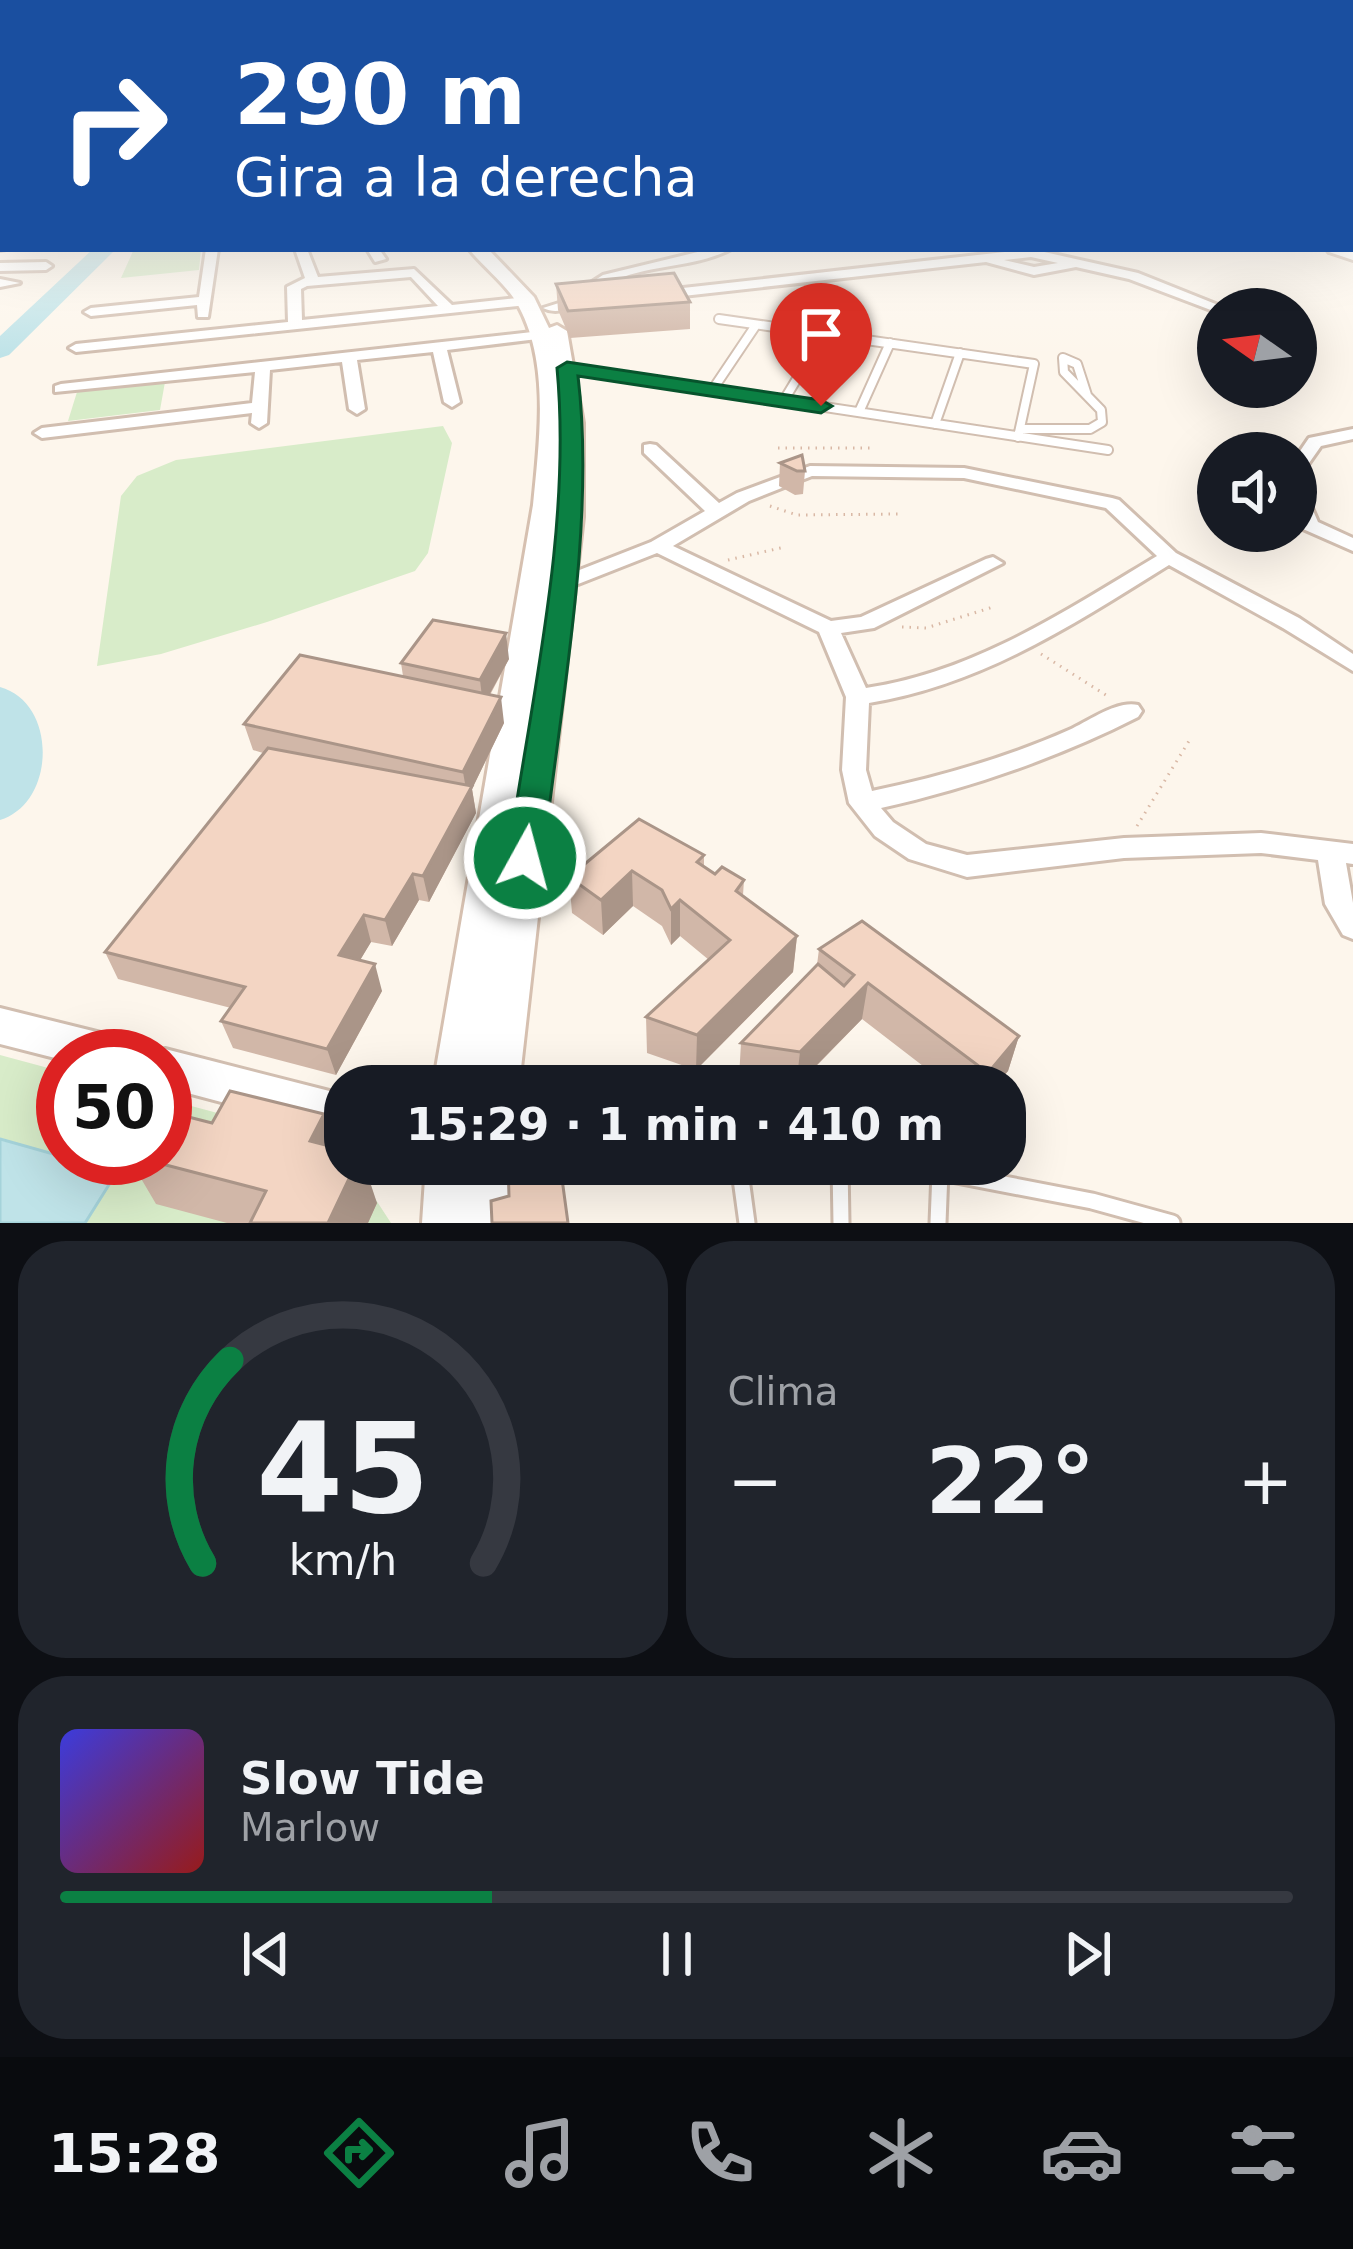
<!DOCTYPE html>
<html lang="es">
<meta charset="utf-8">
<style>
:root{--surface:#171b24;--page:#20242c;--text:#f1f3f6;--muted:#9ea1a6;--line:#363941;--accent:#0b8043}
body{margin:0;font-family:"DejaVu Sans",sans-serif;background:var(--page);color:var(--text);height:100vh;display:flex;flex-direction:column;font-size:45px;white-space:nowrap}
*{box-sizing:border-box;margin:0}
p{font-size:39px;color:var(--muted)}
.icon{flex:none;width:66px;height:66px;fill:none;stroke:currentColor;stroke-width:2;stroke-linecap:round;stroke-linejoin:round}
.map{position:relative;height:1223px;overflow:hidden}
.sheet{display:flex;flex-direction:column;gap:18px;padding:18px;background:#0d0f14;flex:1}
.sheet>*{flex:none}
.top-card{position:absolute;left:0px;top:0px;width:1353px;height:252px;box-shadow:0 12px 48px #0002;background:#1a4fa0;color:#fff;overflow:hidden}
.needle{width:78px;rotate:284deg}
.buttons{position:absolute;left:1197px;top:288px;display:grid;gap:24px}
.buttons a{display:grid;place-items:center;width:120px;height:120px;border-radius:50%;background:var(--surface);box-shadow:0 12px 48px #0002;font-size:60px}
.speed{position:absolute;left:36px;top:1029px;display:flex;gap:24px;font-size:60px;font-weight:700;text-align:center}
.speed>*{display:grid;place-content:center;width:156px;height:156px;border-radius:50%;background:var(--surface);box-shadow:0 12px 48px #0002;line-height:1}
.speed .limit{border:18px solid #d22;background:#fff;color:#111}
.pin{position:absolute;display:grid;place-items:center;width:102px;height:102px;color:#fff;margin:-123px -51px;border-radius:50% 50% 50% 0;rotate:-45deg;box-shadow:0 0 12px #0007}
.pin .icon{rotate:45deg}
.me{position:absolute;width:132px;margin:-66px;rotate:7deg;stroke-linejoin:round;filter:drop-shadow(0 0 9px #0008)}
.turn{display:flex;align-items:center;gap:42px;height:252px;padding:0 36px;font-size:54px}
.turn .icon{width:156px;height:156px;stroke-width:2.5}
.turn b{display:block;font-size:84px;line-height:102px}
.big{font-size:90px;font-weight:600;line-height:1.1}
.sheet .widget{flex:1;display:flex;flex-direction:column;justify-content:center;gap:18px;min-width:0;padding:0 42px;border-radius:48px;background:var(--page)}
.sheet .dial{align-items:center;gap:0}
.dial svg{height:312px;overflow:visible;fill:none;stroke:var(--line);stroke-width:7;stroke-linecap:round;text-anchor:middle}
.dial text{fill:var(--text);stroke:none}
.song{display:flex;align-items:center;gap:36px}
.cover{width:144px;height:144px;border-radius:18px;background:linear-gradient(135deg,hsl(240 70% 55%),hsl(0 70% 35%))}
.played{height:12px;border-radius:6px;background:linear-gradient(90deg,var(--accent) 35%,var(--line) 35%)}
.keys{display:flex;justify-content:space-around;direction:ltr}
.heat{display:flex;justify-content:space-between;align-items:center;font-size:66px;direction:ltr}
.sheet .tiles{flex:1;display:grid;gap:18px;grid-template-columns:1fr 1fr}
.widget:last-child{grid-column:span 2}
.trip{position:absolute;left:324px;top:1065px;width:702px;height:120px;border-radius:48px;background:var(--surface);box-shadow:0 12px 48px #0002;font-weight:600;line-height:120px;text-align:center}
.menu{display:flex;height:192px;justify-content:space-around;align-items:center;background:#090b0e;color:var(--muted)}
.menu .icon{width:84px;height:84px}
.menu .active{color:var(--accent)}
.menu b{font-size:54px;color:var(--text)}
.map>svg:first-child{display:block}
.green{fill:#d8ecc9}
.water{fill:#bfe3e8;stroke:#a5d3da;stroke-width:3}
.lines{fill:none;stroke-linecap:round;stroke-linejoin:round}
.river{fill:#bfe3e8;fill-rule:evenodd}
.service-far1-casing{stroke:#d1beb0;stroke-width:12}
.service-casing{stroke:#d1beb0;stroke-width:21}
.minor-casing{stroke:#d1beb0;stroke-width:6}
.tertiary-casing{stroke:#d1beb0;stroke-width:6}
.secondary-casing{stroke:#d6c0b0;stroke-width:6}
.path{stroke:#d9b8a5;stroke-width:3;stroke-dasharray:1.5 6;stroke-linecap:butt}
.service-far1{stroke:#fff;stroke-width:8}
.service{stroke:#fff;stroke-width:15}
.minor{fill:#fff;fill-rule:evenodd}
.tertiary{fill:#fff;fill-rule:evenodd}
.secondary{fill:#fff;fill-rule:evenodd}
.wall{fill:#d1b7a8}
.shaded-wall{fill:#aa9588}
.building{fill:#f3d5c3;stroke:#aa9588;stroke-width:3}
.route{fill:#0b8043;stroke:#07532c;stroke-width:3}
</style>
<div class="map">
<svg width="1353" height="1223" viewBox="0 0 1353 1223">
<rect width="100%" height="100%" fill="#fdf6ec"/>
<path class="green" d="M134 249H201L199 270 121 278Z
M165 382 160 410 68 421 77 392Z
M443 426 452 443 428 553 415 571 267 622 161 654 97 666 121 496 137 476 176 460Z
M0 1055 63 1072V1158H165V1099L330 1143 361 1177 391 1223H0Z"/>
<path class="water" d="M0 1139 117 1172 85 1223H0Z"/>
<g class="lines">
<path class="river" d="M93 249H116L9 355 0 358V336Z
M0 687C58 703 56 803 0 820Z"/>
<g class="service-far1-casing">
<path id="service-far1" d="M719 319 1034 364 1018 437
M567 368 1108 450
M713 389 756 325
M784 400 824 334
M859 412 890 343
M935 424 960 353
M1020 429H1090L1102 422 1101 410 1064 372 1063 358 1077 364 1087 395"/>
</g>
<g class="service-casing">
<path id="service" d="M739 1164 747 1223
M840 1164 841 1223
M900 1164 1092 1201 1172 1223
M938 1223 940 1172"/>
</g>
<g class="minor-casing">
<path id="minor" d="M1350 186H1353V193H1350Z
M0 207H3V213H0Z
M0 223H3V231H0Z
M0 242H3V249H6L0 250Z
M206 249H218L208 317H198L197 305 91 316 84 312 91 308 199 297Z
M295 249H307L318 277 414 269 452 305 527 297 534 301 527 305 76 352 69 348 76 344 288 322 287 287 305 278ZM411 277 438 306 302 320 301 289 307 286Z
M367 249H379L386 259 375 262Z
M710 249H731C695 268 648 264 611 282 589 293 567 320 543 308L559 303 603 275Z
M1031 249 1138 273 1228 309 1216 312 1129 279 1076 267 1034 275 986 262 656 299 649 295 656 291ZM1031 257 1058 263 1034 267 1004 260Z
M1327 249 1353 252V260L1329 252Z
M0 263 46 262 52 266 46 270 0 271Z
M0 279 20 283 0 287Z
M541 331 546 332V338L447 350 460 402 452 407 444 402 433 352 357 360 365 409 357 414 349 409 342 362 270 370 267 423 259 428 251 423 252 413 42 438 34 433 42 428 252 403 255 372 55 392V386L61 384Z
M1353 429V439L1321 446 1302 473 1296 474V457L1309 438Z
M650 444 656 445 719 503 737 493 810 466 964 468 1112 498 1119 500 1176 553 1299 618 1353 654V671L1283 628 1169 565C1074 624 982 685 869 703L866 770 872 791C939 777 1006 758 1069 730 1089 721 1117 700 1138 705L1142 711 1138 717C1057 758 971 788 881 808L893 822 926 844 967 855 1124 838 1261 833 1353 844V864L1346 863 1353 903V939L1343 935 1325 904 1318 860 1261 853 1124 858 967 877 909 859 875 836 849 803 842 770 846 697 819 632 657 553 568 588 561 590 551 584 554 580 651 542 705 511 644 453V445ZM812 476 964 478 1106 508 1157 556C1064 612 974 672 866 688L841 633 874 628 1003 563 993 557 986 559 861 617 831 621 673 546 749 501Z
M1296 487 1305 492 1318 522 1353 538V551L1303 529 1296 514Z"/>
</g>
<g class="tertiary-casing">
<path id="tertiary" d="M0 1008 117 1037 131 1043 137 1056H63V1060L0 1044Z
M165 1049 345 1095V1135L165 1087V1056H150Z"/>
</g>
<g class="secondary-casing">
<path id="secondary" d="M469 249H488L534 297 549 328 557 325 567 331 583 423V517L519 1086H433L533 505C539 443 550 365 519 307 508 285 484 268 469 249Z
M426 1164H513L515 1223H422Z"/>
</g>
<path class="path" d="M778 448H872
M770 506 797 515 899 514
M728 560 785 547
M902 627 926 628 993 607
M1041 654 1109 697
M1137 826 1189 741"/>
<use href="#service-far1" class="service-far1"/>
<use href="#service" class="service"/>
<use href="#minor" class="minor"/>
<use href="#tertiary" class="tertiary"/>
<use href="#secondary" class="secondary"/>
</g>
<path class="wall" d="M556 284 690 302V329L570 338 558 310Z
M780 463 805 471 803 494 795 495 779 486Z
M509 659 490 695 504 723 472 789 476 813 429 902 419 900 392 946 371 942 360 960 382 991 336 1075 233 1048 221 1021 231 1008 118 979 105 952 263 753 253 750 244 724 403 676 401 663Z
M704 855V866L715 874 744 880 743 895 797 936 793 972 696 1070 647 1053 646 1017 709 960 680 936 671 945 662 926 633 906 603 935 572 913 569 877Z
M819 949 1019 1036 1008 1071 995 1086H949L862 1019 797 1086 739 1078 741 1043 817 965Z
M324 1114 336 1148 377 1203 368 1223H227L156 1204 129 1158H165L212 1123Z"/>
<path class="shaded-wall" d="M506 633 509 659 483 706 480 680Z
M501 697 504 723 472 789 476 813 429 902 423 876 467 795 463 772Z
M632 871 633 906 603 935 601 900Z
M413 874 419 900 392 946 385 920Z
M680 900V936L671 945V909Z
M364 915 371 942 347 982 339 955Z
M797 936 793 972 696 1070 697 1035Z
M375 964 382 991 336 1075 327 1049Z
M868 983 862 1019 796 1086 800 1052Z
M1019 1036 1008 1071 995 1086H984L988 1073Z
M324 1114 342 1164 310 1141Z
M356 1164H364L377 1203 368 1223H328Z"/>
<path class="building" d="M674 273 690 302 568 311 556 284Z
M802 455 805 471H797L780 463Z
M433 620 506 633 480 680 401 663Z
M300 655 501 697 463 772 244 724Z
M268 748 472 786 423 876 413 874 385 920 364 915 339 955 375 964 327 1049 221 1021 245 987 105 952Z
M639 819 704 855 697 862 715 874 722 867 744 880 736 891 797 936 697 1035 646 1017 730 940 680 900 671 909 662 890 632 871 601 900 569 877Z
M862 921 1019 1036 988 1073 868 983 800 1052 741 1043 818 964 844 986 854 975 819 949Z
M230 1091 324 1114 310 1141 345 1150V1164H356L328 1223H250L266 1191 139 1158H165V1111L212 1123Z
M508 1164H560L568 1223H492L491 1201 509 1196Z"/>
<linearGradient id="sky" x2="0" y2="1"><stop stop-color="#97c7e8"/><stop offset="0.52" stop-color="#fefbf6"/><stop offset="1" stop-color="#fefbf6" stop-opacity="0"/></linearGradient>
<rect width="1353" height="356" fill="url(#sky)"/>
<path class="route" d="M567 362 821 400 832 406 821 413 578 376C596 526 560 706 543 858L538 867 525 871 513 867 508 858C531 698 572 529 557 368Z"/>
</svg>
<div class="buttons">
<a><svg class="needle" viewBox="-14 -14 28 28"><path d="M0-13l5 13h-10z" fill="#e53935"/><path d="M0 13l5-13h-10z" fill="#9ea1a6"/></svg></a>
<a><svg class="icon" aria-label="sound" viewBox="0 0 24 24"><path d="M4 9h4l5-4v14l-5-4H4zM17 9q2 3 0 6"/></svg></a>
</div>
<div class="speed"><div class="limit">50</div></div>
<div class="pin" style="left:821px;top:406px;background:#d93025"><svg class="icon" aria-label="arrive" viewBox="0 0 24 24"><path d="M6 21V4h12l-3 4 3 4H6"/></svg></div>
<svg class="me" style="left:525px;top:858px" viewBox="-20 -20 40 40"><circle r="17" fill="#0b8043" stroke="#fff" stroke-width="3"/><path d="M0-11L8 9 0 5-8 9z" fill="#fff"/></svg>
<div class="trip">15:29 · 1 min · 410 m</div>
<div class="top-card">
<div class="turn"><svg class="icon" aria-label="right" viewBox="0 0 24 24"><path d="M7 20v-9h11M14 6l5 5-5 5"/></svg><div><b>290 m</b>Gira a la derecha</div></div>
</div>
</div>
<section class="sheet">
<div class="tiles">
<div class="widget dial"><svg viewBox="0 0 100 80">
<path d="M14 69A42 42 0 1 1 86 69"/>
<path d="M14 69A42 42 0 0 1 21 17" stroke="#0b8043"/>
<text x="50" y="56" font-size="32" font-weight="700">45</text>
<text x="50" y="72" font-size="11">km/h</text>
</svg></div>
<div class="widget"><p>Clima</p>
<div class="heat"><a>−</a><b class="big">22°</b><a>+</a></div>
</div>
<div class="widget">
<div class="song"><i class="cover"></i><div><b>Slow Tide</b><p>Marlow</p></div></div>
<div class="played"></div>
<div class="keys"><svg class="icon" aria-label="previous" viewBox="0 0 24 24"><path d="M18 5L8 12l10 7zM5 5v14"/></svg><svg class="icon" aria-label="pause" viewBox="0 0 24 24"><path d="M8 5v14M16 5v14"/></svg><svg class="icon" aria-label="next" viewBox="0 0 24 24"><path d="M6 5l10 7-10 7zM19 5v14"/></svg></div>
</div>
</div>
</section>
<nav class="menu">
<b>15:28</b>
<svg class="icon active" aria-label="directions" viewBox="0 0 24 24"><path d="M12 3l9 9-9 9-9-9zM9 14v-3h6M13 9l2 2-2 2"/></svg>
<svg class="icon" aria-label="music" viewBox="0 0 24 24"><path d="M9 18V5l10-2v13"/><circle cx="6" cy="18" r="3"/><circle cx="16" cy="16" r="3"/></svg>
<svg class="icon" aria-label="phone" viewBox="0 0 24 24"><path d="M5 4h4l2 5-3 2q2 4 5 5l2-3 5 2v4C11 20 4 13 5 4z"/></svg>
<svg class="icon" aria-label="climate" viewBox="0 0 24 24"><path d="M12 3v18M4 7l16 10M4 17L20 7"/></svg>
<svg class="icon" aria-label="car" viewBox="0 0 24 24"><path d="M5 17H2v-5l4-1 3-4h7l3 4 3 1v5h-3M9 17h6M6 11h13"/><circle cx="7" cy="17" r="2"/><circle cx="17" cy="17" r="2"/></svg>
<svg class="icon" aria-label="filters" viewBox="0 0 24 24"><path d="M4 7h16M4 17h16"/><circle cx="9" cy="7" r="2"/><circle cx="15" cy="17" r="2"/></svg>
</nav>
